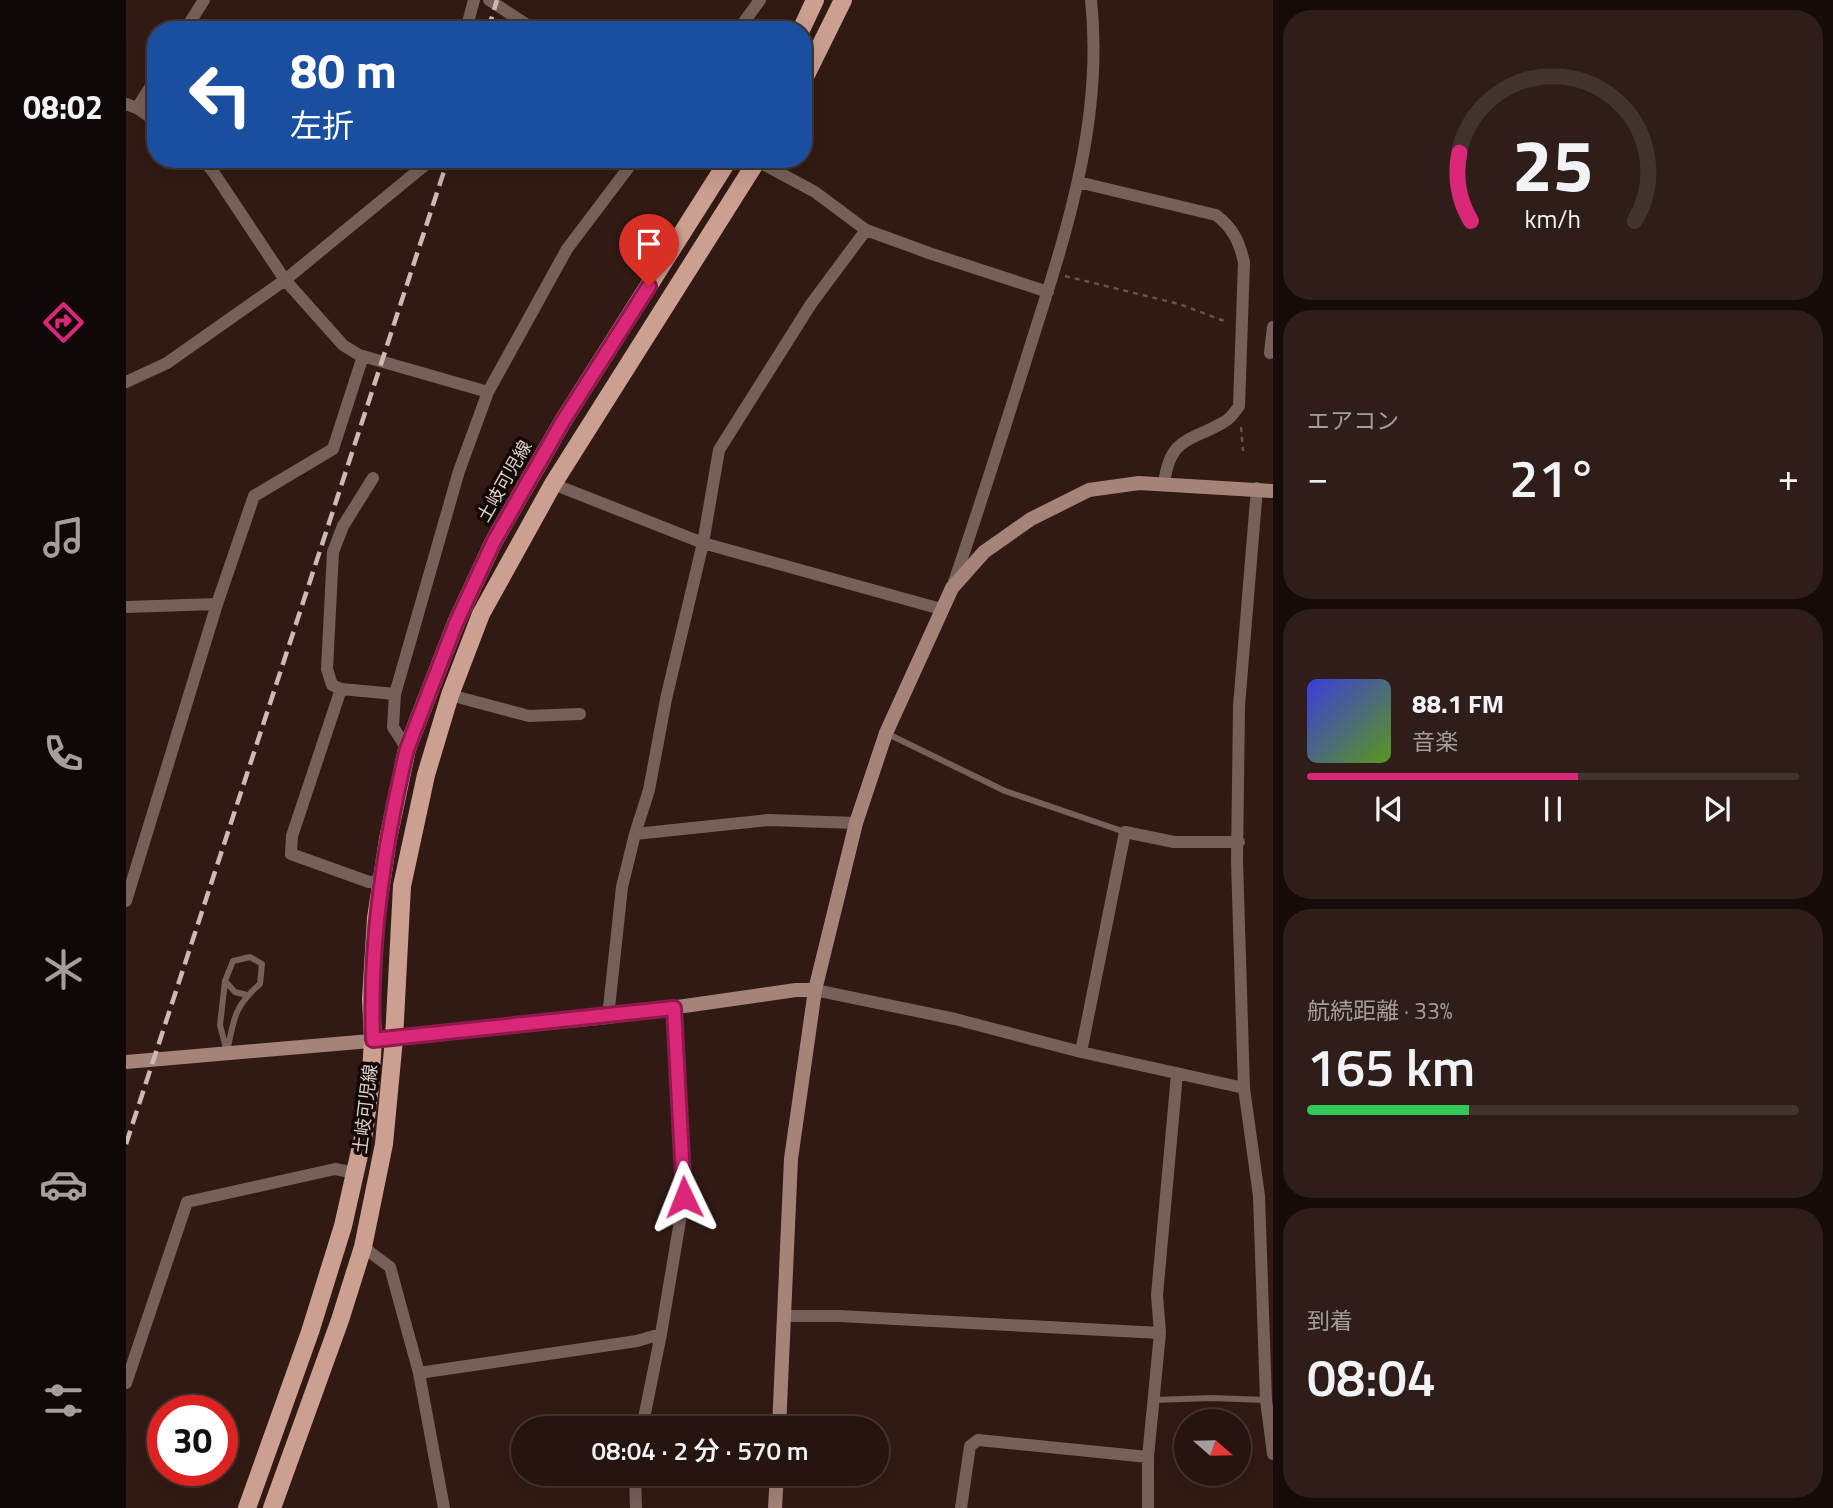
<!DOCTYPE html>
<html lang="ja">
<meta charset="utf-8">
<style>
:root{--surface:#26140f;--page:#2e1d18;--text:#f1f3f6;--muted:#a49e9e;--line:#42332f;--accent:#db2777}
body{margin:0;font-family:"Titillium Web","Noto Sans JP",sans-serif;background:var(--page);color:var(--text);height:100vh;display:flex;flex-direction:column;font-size:26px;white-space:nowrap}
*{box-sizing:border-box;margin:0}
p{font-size:23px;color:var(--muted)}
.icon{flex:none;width:38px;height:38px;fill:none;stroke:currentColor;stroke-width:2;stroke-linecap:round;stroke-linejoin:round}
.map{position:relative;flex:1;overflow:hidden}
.side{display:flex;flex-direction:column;gap:10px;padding:10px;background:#150b08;width:560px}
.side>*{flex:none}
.hud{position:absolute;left:21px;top:21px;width:665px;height:147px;border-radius:28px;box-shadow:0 7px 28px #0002,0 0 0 2px var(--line);background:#1a4fa0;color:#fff;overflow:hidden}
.needle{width:46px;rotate:110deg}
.tools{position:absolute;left:1048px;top:1409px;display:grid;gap:14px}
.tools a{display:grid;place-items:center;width:77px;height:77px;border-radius:50%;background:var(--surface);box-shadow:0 7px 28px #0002,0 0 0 2px var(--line);font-size:35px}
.speed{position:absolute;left:21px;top:1395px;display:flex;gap:14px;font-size:35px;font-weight:700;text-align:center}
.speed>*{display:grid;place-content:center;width:91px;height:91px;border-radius:50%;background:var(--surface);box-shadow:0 7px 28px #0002,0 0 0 2px var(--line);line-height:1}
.speed .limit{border:10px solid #d22;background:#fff;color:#111}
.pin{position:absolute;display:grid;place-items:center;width:60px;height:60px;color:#fff;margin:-72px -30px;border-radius:50% 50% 50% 0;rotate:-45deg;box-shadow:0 0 7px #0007}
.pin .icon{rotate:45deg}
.me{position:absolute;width:77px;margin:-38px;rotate:358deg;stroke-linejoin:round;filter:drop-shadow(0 0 5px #0008)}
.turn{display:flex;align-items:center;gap:24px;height:147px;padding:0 28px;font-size:32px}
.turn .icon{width:91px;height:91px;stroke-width:2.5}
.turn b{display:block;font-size:49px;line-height:60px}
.big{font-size:52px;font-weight:600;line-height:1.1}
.side .widget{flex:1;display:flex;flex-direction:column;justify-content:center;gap:10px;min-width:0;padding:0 24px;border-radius:28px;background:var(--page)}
.side .dial{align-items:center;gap:0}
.dial svg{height:182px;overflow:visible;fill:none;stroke:var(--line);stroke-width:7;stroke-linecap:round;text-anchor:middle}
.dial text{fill:var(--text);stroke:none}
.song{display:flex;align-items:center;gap:21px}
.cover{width:84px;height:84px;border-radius:10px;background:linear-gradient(135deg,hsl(240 70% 55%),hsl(90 70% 35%))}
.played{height:7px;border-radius:4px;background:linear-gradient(90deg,var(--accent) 55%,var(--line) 55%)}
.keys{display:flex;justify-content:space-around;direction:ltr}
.heat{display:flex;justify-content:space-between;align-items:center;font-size:38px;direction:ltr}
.charge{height:10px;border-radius:5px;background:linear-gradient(90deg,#34c759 33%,var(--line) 0)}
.trip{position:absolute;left:385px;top:1416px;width:378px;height:70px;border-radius:35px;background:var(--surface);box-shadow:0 7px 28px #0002,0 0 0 2px var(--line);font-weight:600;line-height:70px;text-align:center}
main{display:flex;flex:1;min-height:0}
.menu{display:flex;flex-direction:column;width:126px;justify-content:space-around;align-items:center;background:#0f0806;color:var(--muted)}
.menu .icon{width:49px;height:49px}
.menu .active{color:var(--accent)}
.menu b{font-size:32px;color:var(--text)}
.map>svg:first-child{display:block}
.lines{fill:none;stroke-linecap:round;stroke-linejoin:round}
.path{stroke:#68524c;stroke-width:2.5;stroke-dasharray:5 5;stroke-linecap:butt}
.lane{stroke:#76605a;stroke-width:6}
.street{stroke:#76605a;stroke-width:12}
.secondary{stroke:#a68379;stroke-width:14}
.primary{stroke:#cc9f91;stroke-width:18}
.rail{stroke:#cbbab5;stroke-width:4.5;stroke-dasharray:14 7;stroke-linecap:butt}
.route-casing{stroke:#8e194d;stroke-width:18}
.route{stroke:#db2777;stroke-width:12}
.labels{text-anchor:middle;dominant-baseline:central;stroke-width:7;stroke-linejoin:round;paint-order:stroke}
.street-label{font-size:18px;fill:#e0d0cb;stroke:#120806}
</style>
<main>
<nav class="menu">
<b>08:02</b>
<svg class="icon active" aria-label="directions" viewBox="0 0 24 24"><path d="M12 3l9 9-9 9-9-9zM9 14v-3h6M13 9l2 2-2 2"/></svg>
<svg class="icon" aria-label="music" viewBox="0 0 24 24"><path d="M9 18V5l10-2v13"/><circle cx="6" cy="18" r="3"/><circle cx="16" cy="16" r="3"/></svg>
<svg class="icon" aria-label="phone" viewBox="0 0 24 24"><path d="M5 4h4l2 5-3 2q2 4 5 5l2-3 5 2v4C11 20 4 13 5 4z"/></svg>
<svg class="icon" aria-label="climate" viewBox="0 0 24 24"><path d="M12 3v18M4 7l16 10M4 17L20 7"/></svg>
<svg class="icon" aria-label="car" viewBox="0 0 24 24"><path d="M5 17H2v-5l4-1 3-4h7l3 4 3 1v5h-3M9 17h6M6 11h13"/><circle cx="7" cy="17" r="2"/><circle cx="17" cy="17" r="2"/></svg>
<svg class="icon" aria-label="filters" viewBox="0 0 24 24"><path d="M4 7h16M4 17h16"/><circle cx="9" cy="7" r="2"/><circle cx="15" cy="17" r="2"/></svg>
</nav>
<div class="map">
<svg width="1147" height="1508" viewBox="0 0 1147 1508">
<rect width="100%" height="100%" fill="#321a14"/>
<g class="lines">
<path class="path" d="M939 276 1053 304 1101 322
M1115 427 1117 451"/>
<path class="lane" d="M760 733 879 791 999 832
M124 957 136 964 134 984C107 1007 108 1020 101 1052L94 1025 99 981 107 961Z
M99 981 109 992 121 995
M1029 1400 1086 1398 1139 1400"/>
<path class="street" d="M363 0 409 30
M59 30 78 0
M340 30 348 0
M612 30 634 0
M0 104 11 108 30 121
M11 108 30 78
M77 159 88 173 159 280 217 345 233 355 362 392
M628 159 689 192 740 230 803 253 922 292
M952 182 1090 215C1107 228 1113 241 1118 262L1113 406C1109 412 1104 419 1098 422 1064 442 1044 436 1038 484
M1144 353 1147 327
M0 382 41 363 159 280 299 165 301 159
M247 478 217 526 207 552 201 669 206 685 215 689 269 694
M427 484 577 543 815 609
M1131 488 1113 706 1111 861 1118 1088 1133 1196 1140 1400 1147 1454
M827 585C854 506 879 427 904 347 940 234 978 120 965 0
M0 607 91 604
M215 689 166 836 165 854 243 882 256 881
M324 695 403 716 454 714
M281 749 267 727 269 694 333 471 362 392 441 249 509 159
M509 834 642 820 730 823
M0 901 91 604 128 496 207 449 237 356
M689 990 829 1019 955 1052 1118 1088
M482 1017 496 887 509 834 523 790 540 699 577 543 593 450 685 304 740 230
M955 1052 999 832 1048 842H1113
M237 1247 264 1267 293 1373 318 1508
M658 1316H713L1034 1333
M293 1373 511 1341 535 1334
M0 1383 61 1202 209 1169 229 1173
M516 1428 535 1334 558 1197 548 1008
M509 1474 510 1508
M835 1508 844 1446 852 1440 1022 1457
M1022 1508V1457L1034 1333 1031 1295 1051 1074"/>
<path class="secondary" d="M0 1062 268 1039 482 1017 670 990H689
M653 1428 665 1159 689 990 730 823 760 733 826 588 858 552 905 519 963 490 1013 483 1147 491
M649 1508 651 1474"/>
<path class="primary" d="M675 30 689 0
M677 81 717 0
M121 1508 184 1332 217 1226 238 1133 244 1087 247 1040 245 999 250 918 262 839 281 749 330 623 368 541 437 421 603 159
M146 1508 214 1320 237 1247 258 1144 268 1039 276 886 300 775 324 695 355 614 427 484 632 159"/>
<path class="rail" d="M362 30 371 0
M0 1144 322 159"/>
</g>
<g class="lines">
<g class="route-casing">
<path id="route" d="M523 286 437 421 368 541 330 623 281 749C258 844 243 941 247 1040L548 1008 558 1197"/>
</g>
<use href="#route" class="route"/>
</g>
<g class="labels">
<g class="street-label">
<text transform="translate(378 481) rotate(-60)">土岐可児線</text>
<text transform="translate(239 1109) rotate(-83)">土岐可児線</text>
</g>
</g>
</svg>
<div class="tools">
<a><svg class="needle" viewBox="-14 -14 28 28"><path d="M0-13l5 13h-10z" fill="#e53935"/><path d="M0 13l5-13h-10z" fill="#a49e9e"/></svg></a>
</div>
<div class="speed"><div class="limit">30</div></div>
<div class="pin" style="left:523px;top:286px;background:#d93025"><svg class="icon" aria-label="arrive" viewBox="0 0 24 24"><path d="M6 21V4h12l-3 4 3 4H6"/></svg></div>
<svg class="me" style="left:558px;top:1197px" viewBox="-20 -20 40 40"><path d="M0-17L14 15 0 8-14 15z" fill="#db2777" stroke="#fff" stroke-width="4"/></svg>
<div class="trip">08:04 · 2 分 · 570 m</div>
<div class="hud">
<div class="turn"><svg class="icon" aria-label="left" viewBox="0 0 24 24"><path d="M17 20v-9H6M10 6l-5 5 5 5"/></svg><div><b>80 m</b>左折</div></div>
</div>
</div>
<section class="side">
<div class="widget dial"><svg viewBox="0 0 100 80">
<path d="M14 69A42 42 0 1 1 86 69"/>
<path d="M14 69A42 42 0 0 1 9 39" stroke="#db2777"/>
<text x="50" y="56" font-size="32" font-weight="700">25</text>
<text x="50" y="72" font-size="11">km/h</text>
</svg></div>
<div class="widget"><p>エアコン</p>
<div class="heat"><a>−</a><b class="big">21°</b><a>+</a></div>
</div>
<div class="widget">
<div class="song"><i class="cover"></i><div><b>88.1 FM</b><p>音楽</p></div></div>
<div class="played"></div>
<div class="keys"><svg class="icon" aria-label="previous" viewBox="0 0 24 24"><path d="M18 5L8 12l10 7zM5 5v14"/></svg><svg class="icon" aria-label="pause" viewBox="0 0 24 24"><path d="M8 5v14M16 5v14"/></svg><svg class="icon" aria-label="next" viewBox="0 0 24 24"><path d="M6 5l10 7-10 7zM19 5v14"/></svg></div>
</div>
<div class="widget"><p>航続距離 · 33%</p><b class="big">165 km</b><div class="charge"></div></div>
<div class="widget"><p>到着</p><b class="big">08:04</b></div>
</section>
</main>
